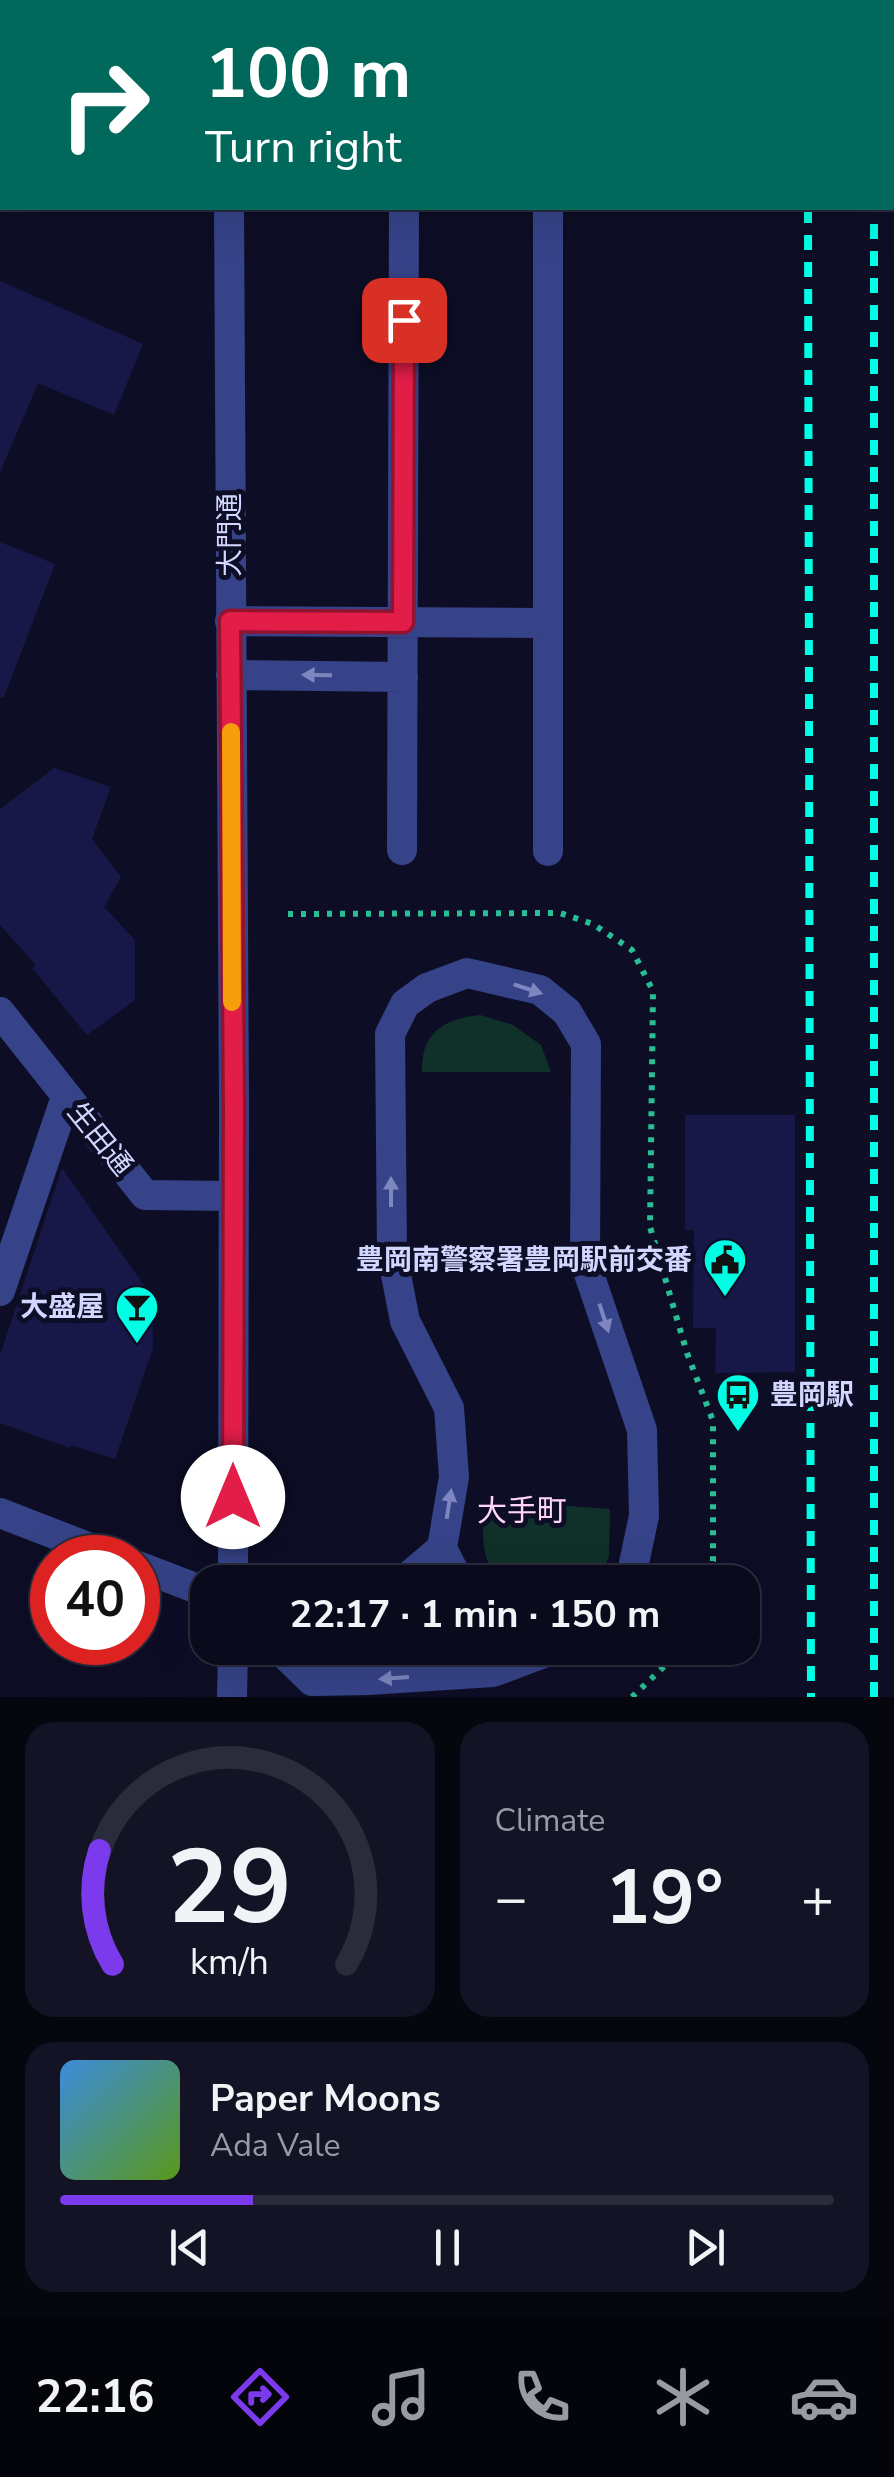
<!DOCTYPE html>
<meta charset="utf-8">
<style>
:root{--surface:#0a0a1c;--page:#131325;--text:#f1f3f6;--muted:#999aa3;--line:#2a2b3b;--accent:#7c3aed}
body{margin:0;font-family:"Nunito Sans","Noto Sans JP",sans-serif;background:var(--page);color:var(--text);height:100vh;display:flex;flex-direction:column;font-size:38px;white-space:nowrap}
*{box-sizing:border-box;margin:0}
p{font-size:32px;color:var(--muted)}
.icon{flex:none;width:55px;height:55px;fill:none;stroke:currentColor;stroke-width:2;stroke-linecap:round;stroke-linejoin:round}
.map{position:relative;height:1697px;overflow:hidden}
.details{display:flex;flex-direction:column;gap:25px;padding:25px;background:#06060f;flex:1}
.details>*{flex:none}
.hud{position:absolute;left:0px;top:0px;width:895px;height:210px;box-shadow:0 10px 40px #0002,0 0 0 2px var(--line);background:#00695c;color:#fff;overflow:hidden}
.speed{position:absolute;left:30px;top:1535px;display:flex;gap:20px;font-size:50px;font-weight:700;text-align:center}
.speed>*{display:grid;place-content:center;width:130px;height:130px;border-radius:50%;background:var(--surface);box-shadow:0 10px 40px #0002,0 0 0 2px var(--line);line-height:1}
.speed .limit{border:15px solid #d22;background:#fff;color:#111}
.pin{position:absolute;display:grid;place-items:center;width:85px;height:85px;color:#fff;margin:-42px;border-radius:20px;box-shadow:0 5px 15px #0006}
.me{position:absolute;width:110px;margin:-55px;rotate:0deg;stroke-linejoin:round;filter:drop-shadow(0 0 8px #0008)}
.turn{display:flex;align-items:center;gap:35px;height:210px;padding:0 40px;font-size:45px}
.turn .icon{width:130px;height:130px;stroke-width:2.5}
.turn b{display:block;font-size:70px;line-height:85px}
.big{font-size:75px;font-weight:700;line-height:1.1}
.details .tile{flex:1;display:flex;flex-direction:column;justify-content:center;gap:15px;min-width:0;padding:0 35px;border-radius:30px;background:var(--page)}
.details .dial{align-items:center;gap:0}
.dial svg{height:260px;overflow:visible;fill:none;stroke:var(--line);stroke-width:7;stroke-linecap:round;text-anchor:middle}
.dial text{fill:var(--text);stroke:none}
.song{display:flex;align-items:center;gap:30px}
.cover{width:120px;height:120px;border-radius:15px;background:linear-gradient(135deg,hsl(210 70% 55%),hsl(90 70% 35%))}
.played{height:10px;border-radius:5px;background:linear-gradient(90deg,var(--accent) 25%,var(--line) 25%)}
.keys{display:flex;justify-content:space-around;direction:ltr}
.heat{display:flex;justify-content:space-between;align-items:center;font-size:55px;direction:ltr}
.details .tiles{flex:1;display:grid;gap:25px;grid-template-columns:1fr 1fr}
.tile:last-child{grid-column:span 2}
.trip{position:absolute;left:190px;top:1565px;width:570px;height:100px;border-radius:30px;background:var(--surface);box-shadow:0 10px 40px #0002,0 0 0 2px var(--line);font-weight:700;line-height:100px;text-align:center}
.menu{display:flex;height:160px;justify-content:space-around;align-items:center;background:#04040b;color:var(--muted)}
.menu .icon{width:70px;height:70px}
.menu .active{color:var(--accent)}
.menu b{font-size:45px;color:var(--text)}
.map>svg:first-child{display:block}
.green{fill:#103129}
.building{fill:#181848}
.lines{fill:none;stroke-linecap:round;stroke-linejoin:round}
.path{stroke:#28be96;stroke-width:6;stroke-dasharray:5 8;stroke-linecap:butt}
.minor{stroke:#364388;stroke-width:30}
.rail{stroke:#00fee4;stroke-width:8;stroke-dasharray:15 12;stroke-linecap:butt}
.oneway{fill:#7d86be}
.route-casing{stroke:#92132f;stroke-width:25}
.route{stroke:#e11d48;stroke-width:18}
.slow{stroke:#f59e0b;stroke-width:18}
.labels{text-anchor:middle;dominant-baseline:central;stroke-width:10;stroke-linejoin:round;paint-order:stroke}
.street-label{font-size:28px;fill:#d3d7ff;stroke:#0d0e26}
.poi-label{font-size:28px;font-weight:bold;fill:#d3d7ff;stroke:#0d0e26;text-anchor:end}
.neighbourhood-label{font-size:30px;fill:#ffd5f8;stroke:#0d0e26}
</style>
<div class="map">
<svg width="894" height="1697" viewBox="0 0 894 1697">
<rect width="100%" height="100%" fill="#0d0e26"/>
<path class="green" d="M480 1015 513 1025 541 1045 551 1072H422C421 1032 444 1019 480 1015Z
M484 1500 610 1509 609 1557 596 1582H500C479 1559 483 1529 484 1500Z"/>
<path class="building" d="M0 281 143 344 114 415 38 383 0 472Z
M0 542 55 564 4 697H0Z
M54 768 111 787 92 839 121 877 104 907 135 940V1000L87 1035 32 968 36 965 0 925V809Z
M685 1115H795V1372L715 1373 716 1328H693L694 1230H685Z
M62 1168 152 1297 153 1348 115 1459 71 1445 70 1448 0 1423V1355Z"/>
<g class="lines">
<path class="path" d="M288 914 560 913 593 924 632 950 653 991 650 1227 687 1353 713 1421V1561L707 1582
M632 1697 674 1657 679 1648"/>
<path class="minor" d="M228 0V2
M690 0V2
M405 2V0
M229 208 234 1106 233 1582
M230 621 548 623
M231 675 403 677
M402 850 404 208
M548 851V208
M0 1012 145 1195 234 1196
M0 1291 66 1097
M0 1513 116 1558
M442 1548 459 1582
M138 1566 208 1593
M402 1582 442 1548 454 1477 449 1408 405 1321 392 1254 390 1034 405 1004 427 988 467 973 540 990 567 1012 586 1044 585 1262 642 1430 644 1516 630 1582
M278 1648 312 1681 368 1680 493 1672 557 1648
M232 1697 233 1648"/>
<path class="rail" d="M808 0V2
M874 2V0
M808 208 811 1697
M874 1697V208"/>
</g>
<defs><path id="oneway-solid" d="M-6-.8H1V-3.2L6.5 0L1 3.2V.8H-6Z" transform="scale(2.5)"/></defs>
<g class="oneway">
<use href="#oneway-solid" transform="translate(317 675) rotate(-179)"/>
<use href="#oneway-solid" transform="translate(528 989) rotate(18)"/>
<use href="#oneway-solid" transform="translate(391 1192) rotate(-90)"/>
<use href="#oneway-solid" transform="translate(604 1318) rotate(72)"/>
<use href="#oneway-solid" transform="translate(449 1504) rotate(-81)"/>
<use href="#oneway-solid" transform="translate(394 1678) rotate(176)"/>
</g>
<g class="lines">
<g class="route-casing">
<path id="route" d="M233 1497 234 1106 230 621 403 622 404 320"/>
</g>
<use href="#route" class="route"/>
<path class="slow" d="M231 732 232 1002"/>
</g>
<defs>
<g id="civic-pin" transform="scale(2.25)"><path d="M0 17L-7.5 6A9.5 9.5 0 1 1 7.5 6Z" fill="#00fee4" stroke="#0d0e26"/><path d="M-.6-6.5H3V-4.5H.6V-3L4-1V1h2V6H-6V1h2V-1L-.6-3ZM-1.2 2.5V6h2.4V2.5Z" fill="#111"/></g>
<g id="bar-pin" transform="scale(2.25)"><path d="M0 17L-7.5 6A9.5 9.5 0 1 1 7.5 6Z" fill="#00fee4" stroke="#0d0e26"/><path d="M-6-5H6L.8 .8V4.5H3.5V6h-7V4.5H-.8V.8Z" fill="#111"/></g>
<g id="bus-pin" transform="scale(2.25)"><path d="M0 17L-7.5 6A9.5 9.5 0 1 1 7.5 6Z" fill="#00fee4" stroke="#0d0e26"/><path d="M-5-6H5V4H4V6H2V4H-2V6H-4V4H-5ZM-3.5-4V0h7V-4ZM-3.5 1.2v1.5H-2V1.2ZM2 1.2v1.5H3.5V1.2Z" fill="#111"/></g>
</defs>
<g fill-rule="evenodd">
<use href="#civic-pin" x="725" y="1260"/>
<use href="#bar-pin" x="137" y="1307"/>
<use href="#bus-pin" x="738" y="1395"/>
</g>
<g class="labels">
<g class="street-label">
<text transform="translate(230 535) rotate(-90)">大門通</text>
<text transform="translate(100 1139) rotate(51)">生田通</text>
</g>
<g class="poi-label">
<text x="692" y="1260">豊岡南警察署豊岡駅前交番</text>
<text x="104" y="1307">大盛屋</text>
<text x="770" y="1395" text-anchor="start">豊岡駅</text>
</g>
<g class="neighbourhood-label">
<text x="522" y="1511">大手町</text>
</g>
</g>
</svg>
<div class="speed"><div class="limit">40</div></div>
<div class="pin" style="left:404px;top:320px;background:#d93025"><svg class="icon" aria-label="arrive" viewBox="0 0 24 24"><path d="M6 21V4h12l-3 4 3 4H6"/></svg></div>
<svg class="me" style="left:233px;top:1497px" viewBox="-20 -20 40 40"><circle r="19" fill="#fff"/><path d="M0-13L10 11 0 6-10 11z" fill="#e11d48"/></svg>
<div class="trip">22:17 · 1 min · 150 m</div>
<div class="hud">
<div class="turn"><svg class="icon" aria-label="right" viewBox="0 0 24 24"><path d="M7 20v-9h11M14 6l5 5-5 5"/></svg><div><b>100 m</b>Turn right</div></div>
</div>
</div>
<section class="details">
<div class="tiles">
<div class="tile dial"><svg viewBox="0 0 100 80">
<path d="M14 69A42 42 0 1 1 86 69"/>
<path d="M14 69A42 42 0 0 1 10 34" stroke="#7c3aed"/>
<text x="50" y="56" font-size="32" font-weight="700">29</text>
<text x="50" y="72" font-size="11">km/h</text>
</svg></div>
<div class="tile"><p>Climate</p>
<div class="heat"><a>−</a><b class="big">19°</b><a>+</a></div>
</div>
<div class="tile">
<div class="song"><i class="cover"></i><div><b>Paper Moons</b><p>Ada Vale</p></div></div>
<div class="played"></div>
<div class="keys"><svg class="icon" aria-label="previous" viewBox="0 0 24 24"><path d="M18 5L8 12l10 7zM5 5v14"/></svg><svg class="icon" aria-label="pause" viewBox="0 0 24 24"><path d="M8 5v14M16 5v14"/></svg><svg class="icon" aria-label="next" viewBox="0 0 24 24"><path d="M6 5l10 7-10 7zM19 5v14"/></svg></div>
</div>
</div>
</section>
<nav class="menu">
<b>22:16</b>
<svg class="icon active" aria-label="directions" viewBox="0 0 24 24"><path d="M12 3l9 9-9 9-9-9zM9 14v-3h6M13 9l2 2-2 2"/></svg>
<svg class="icon" aria-label="music" viewBox="0 0 24 24"><path d="M9 18V5l10-2v13"/><circle cx="6" cy="18" r="3"/><circle cx="16" cy="16" r="3"/></svg>
<svg class="icon" aria-label="phone" viewBox="0 0 24 24"><path d="M5 4h4l2 5-3 2q2 4 5 5l2-3 5 2v4C11 20 4 13 5 4z"/></svg>
<svg class="icon" aria-label="climate" viewBox="0 0 24 24"><path d="M12 3v18M4 7l16 10M4 17L20 7"/></svg>
<svg class="icon" aria-label="car" viewBox="0 0 24 24"><path d="M5 17H2v-5l4-1 3-4h7l3 4 3 1v5h-3M9 17h6M6 11h13"/><circle cx="7" cy="17" r="2"/><circle cx="17" cy="17" r="2"/></svg>
</nav>
